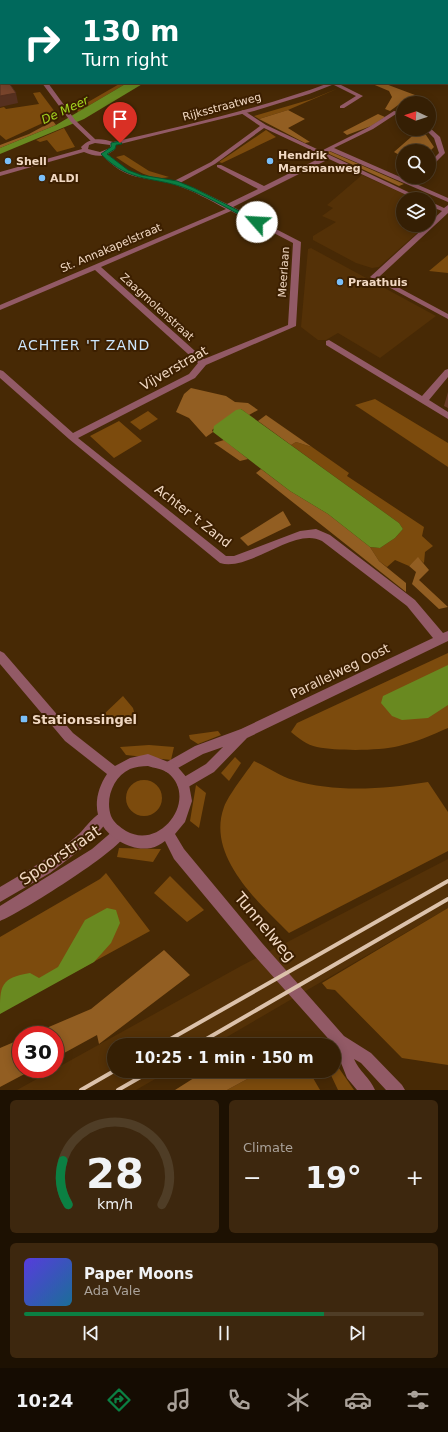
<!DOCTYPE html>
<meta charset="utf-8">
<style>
:root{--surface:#351f04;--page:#3d270e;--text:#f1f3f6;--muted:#aaa29a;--line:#4f3d26;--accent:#0b8043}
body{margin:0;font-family:"DejaVu Sans",sans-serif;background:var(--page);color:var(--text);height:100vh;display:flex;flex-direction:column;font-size:15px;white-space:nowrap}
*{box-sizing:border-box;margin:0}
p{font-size:13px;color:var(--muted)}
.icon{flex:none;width:22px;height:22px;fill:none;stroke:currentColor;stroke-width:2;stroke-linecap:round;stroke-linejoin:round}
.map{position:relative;height:1090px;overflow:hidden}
.sheet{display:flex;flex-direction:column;gap:10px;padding:10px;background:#1d1102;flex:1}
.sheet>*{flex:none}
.banner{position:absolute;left:0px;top:0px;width:448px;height:84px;box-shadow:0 2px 10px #0003,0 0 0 1px var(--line);background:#00695c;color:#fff;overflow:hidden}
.needle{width:26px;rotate:274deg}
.controls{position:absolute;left:396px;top:96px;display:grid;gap:8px}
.controls a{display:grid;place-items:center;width:40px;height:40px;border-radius:50%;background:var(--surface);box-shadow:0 2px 10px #0003,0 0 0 1px var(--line);font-size:20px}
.speed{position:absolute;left:12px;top:1026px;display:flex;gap:8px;font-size:20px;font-weight:700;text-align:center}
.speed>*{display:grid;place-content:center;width:52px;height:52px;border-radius:50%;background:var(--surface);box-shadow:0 2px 10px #0003,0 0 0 1px var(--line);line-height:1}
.speed .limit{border:6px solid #d22;background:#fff;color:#111}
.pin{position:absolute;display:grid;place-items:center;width:34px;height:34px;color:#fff;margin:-41px -17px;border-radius:50% 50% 50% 0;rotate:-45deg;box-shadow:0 0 4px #0007}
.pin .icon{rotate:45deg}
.me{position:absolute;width:44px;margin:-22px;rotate:296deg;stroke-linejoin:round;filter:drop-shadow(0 0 3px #0008)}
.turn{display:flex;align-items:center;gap:14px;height:84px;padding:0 16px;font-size:18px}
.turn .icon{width:52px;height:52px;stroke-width:2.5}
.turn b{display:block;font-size:28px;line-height:34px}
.big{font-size:30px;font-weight:600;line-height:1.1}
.sheet .card{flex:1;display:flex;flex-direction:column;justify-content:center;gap:6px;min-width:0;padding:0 14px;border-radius:6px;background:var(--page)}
.sheet .dial{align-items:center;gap:0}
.dial svg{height:104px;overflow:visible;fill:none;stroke:var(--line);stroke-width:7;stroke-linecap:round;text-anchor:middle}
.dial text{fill:var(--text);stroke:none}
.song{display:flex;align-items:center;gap:12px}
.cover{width:48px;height:48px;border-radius:6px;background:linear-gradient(135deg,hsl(250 70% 55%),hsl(200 70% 35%))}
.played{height:4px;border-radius:2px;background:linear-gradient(90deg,var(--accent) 75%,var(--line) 75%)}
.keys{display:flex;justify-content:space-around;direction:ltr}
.heat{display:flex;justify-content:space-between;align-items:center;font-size:22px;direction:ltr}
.sheet .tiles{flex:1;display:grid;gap:10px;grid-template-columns:1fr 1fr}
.card:last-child{grid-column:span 2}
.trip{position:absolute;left:107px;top:1038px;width:234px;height:40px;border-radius:20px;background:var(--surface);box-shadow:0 2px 10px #0003,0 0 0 1px var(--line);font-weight:600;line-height:40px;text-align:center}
.dock{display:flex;height:64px;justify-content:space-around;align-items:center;background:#150c02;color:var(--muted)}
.dock .icon{width:28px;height:28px}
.dock .selected{color:var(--accent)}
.dock b{font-size:18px;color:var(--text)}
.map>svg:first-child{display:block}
.built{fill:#543107}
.green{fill:#7c4b0d}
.forest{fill:#925e22}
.water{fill:#698920}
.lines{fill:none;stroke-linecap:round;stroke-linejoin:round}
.minor{fill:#925a66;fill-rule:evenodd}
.tertiary{fill:#925a66;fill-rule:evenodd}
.rail{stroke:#dcc2ab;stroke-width:4}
.wall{fill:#683b26}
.shaded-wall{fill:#55301f}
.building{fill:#79452c;stroke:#55301f}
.route{fill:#0b8043;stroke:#07532c}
.poi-dot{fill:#7abff8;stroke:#3c1f00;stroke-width:1.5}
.labels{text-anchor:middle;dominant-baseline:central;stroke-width:4;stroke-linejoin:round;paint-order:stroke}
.far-street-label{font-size:11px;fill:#f1d8c2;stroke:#3c1f00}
.far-poi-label{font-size:11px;font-weight:bold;fill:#f1d8c2;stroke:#3c1f00;text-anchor:start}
.far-water-label{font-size:12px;font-style:italic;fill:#a3d51f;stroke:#3c1f00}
.street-label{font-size:13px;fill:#f1d8c2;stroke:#3c1f00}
.poi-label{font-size:13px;font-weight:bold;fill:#f1d8c2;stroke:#3c1f00;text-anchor:start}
.neighbourhood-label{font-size:14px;letter-spacing:1px;fill:#cde6fc;stroke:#3c1f00}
.near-street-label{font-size:16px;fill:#f1d8c2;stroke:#3c1f00}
</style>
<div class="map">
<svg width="448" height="1090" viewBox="0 0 448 1090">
<rect width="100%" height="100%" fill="#472905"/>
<path class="built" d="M3 0H180L179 1Z
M362 175 415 199H403V225H426L379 267 372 268 356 263 313 240V236L336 222 322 216 333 208 327 205Z
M311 248 436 316 380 358 338 333 326 340H318L301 327 308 249Z
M448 859V908L213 1045H114V1071H169L136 1090H17L241 966Z"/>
<path class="green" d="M121 83H127L78 112 76 109Z
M339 88 288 110 259 119 254 116 312 99Z
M40 92 58 116 6 140 0 135V108L4 107 6 109 39 104 33 93Z
M64 128 75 147 57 152 47 140 40 142 36 140Z
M266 130 276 137 222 163 219 162Z
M124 155 149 171 169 177C150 182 131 167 116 157Z
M448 255V273L429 271Z
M375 399 448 443V467L355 405Z
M148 411 158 419 140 430 130 422Z
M119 421 142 441 114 458 90 436Z
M296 442 312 447 349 473 347 476 424 527 422 536 433 546 425 552 424 563 418 558 409 566 395 560 387 567 379 561 370 547 380 548 395 538 403 529 399 523 291 445Z
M448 653V728C432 735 416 742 399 746 378 751 338 751 317 747 307 745 298 738 291 732L297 723Z
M123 696 133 708 136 719 102 716Z
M218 731 221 735 198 744 190 739 189 735Z
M149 745 174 747 171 760 126 755 120 747Z
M235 757 241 763 229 781 221 773Z
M254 761C267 767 280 776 293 780 336 793 384 789 428 782L448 812V851L289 933C258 902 206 856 224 807 229 794 246 773 254 761Z
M126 798a18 18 0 1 1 36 0a18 18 0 1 1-36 0Z
M196 785 206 793 199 828 190 821Z
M119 848 161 849 153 862 117 857Z
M106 873 150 931 0 1013V937L100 879Z
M170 876 204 910 187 922 154 893Z
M448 908V1065L402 1058 335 990 327 989 322 983Z
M334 1061 354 1090H338L329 1071H334Z
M262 1071H309L320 1090H227Z"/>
<path class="forest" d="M370 83H383L415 95 405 100 390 111 385 109 392 97 389 91Z
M288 110 305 119 288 128 310 142 305 143 259 119Z
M378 114 385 117 371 126 347 135 343 132Z
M53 121 56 125 0 148V145L29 134Z
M418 131 426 135 434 147 429 152 403 151V157L394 152Z
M329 151 404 184 399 186 327 153Z
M191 388 226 396 235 402 248 403 258 410 249 415 241 409 212 430 213 432 206 437 189 418 176 412 184 394Z
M266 415 312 447 296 442 291 445 258 421Z
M224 440 248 459 240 461 214 443Z
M261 469 290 491 328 514 370 547 379 561 406 583V592L256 473Z
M283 511 291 525 248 546 240 538Z
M418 557 429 570 419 580 448 607 439 609 412 584 416 572 409 566Z
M164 950 190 975 99 1044 97 1035 55 1058V1035H30L91 1009Z
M21 1039V1069H34L0 1087V1048Z
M205 1071H262L227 1090H175Z"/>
<path class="water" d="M127 83H144L84 119 0 154V148L56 125Z
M241 409 399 523 403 529 395 538 380 548 370 547 328 514 290 491 213 432 214 426 236 410Z
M448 665V705L428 718 402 720 392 716 381 703 383 696Z
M107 908 116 910 120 923 111 943 94 962 0 1014C0 986 0 978 30 973L39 978 58 967 85 920Z"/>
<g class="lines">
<path class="minor" d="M0 20H1V23H0Z
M0 62H1V66H0Z
M42 83H48L75 120 96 140V142H92L71 122Z
M330 83H337L363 96 344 108H340V106L356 96Z
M243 110 266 125 423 199H415L329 159 233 207 301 242 296 326 206 365 195 378 78 438 226 556H234L300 531 316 529 330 535 415 600 443 633 448 631V641L247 738 214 772 183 790 179 788 177 784 179 780 206 764 223 747 203 754 169 773 165 771 163 767 165 763 195 746 241 729 433 638 407 606 322 541C294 526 250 572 220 563L69 439 0 378V370L3 371 73 433 189 374 198 363 95 270 0 310V305L226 209C210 200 193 191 176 185 143 175 128 183 101 154L106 153 128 171 141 175 174 181 211 162 260 126 241 113 240 112ZM264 128 324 156 264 186 221 165H217V167L258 189 227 204 194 188 180 183 215 164ZM231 211 293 243 288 325 204 359 101 267Z
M394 111 399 112 373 129 334 148 448 198V202L330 151 326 152 323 150 369 127Z
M429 127 440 137 445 153 429 169V163L439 153 434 138 425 129H429Z
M429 201 444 208 448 205V213L379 277 448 314V319L370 277 427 225H429V223L442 211 429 206Z
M329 340 422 396 445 370 448 369V377L429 400 448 412V419L326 345V341Z
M104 811 108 813 110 817 108 821 89 843 50 873 0 902V887C27 871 55 855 79 834 87 826 94 815 104 811Z
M119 829 124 830 125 835C119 851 20 913 0 921V906L92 849 114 830Z"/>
<path class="tertiary" d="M448 33V37L447 38V34Z
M329 83H337L309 94 254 111 116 145 115 149C106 158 95 157 84 152L0 176V172L82 149 81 147C90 137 102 138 113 142 186 125 259 109 329 83ZM95 143 110 145V148L100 152 88 149 89 145Z
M0 651 4 653 73 733 115 766 130 758 148 754 176 765 188 779 192 801 185 822 175 834 184 849 262 943 344 1036 371 1053 402 1085 405 1090H386L361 1063 354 1059C359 1071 370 1078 375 1090H357L347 1078 334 1045 252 953 174 859 165 841C161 844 156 847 151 848 139 850 130 847 119 841 93 826 91 798 107 774L65 741 0 664ZM148 766C154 768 163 769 168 773 199 798 161 851 126 831 120 827 114 823 111 816 105 799 113 777 130 769 135 767 142 766 148 766Z"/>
<path class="rail" d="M160 1045 448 881
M196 1045 448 899
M81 1090 114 1071
M118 1090 151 1071"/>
</g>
<path class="wall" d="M448 392V408L444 406Z"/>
<path class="shaded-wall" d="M16 93 18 103 0 107V96Z"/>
<path class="building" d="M0 71H1V83H9L16 93 0 96Z"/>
<path class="route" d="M120 141 122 144 116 145 115 149 107 154 128 170 141 175 177 181 194 188 261 222 255 223C234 212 212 199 190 190 155 175 131 185 101 154L111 147V143Z"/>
<g class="poi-dot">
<circle cx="8" cy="161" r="4"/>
<circle cx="270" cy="161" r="4"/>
<circle cx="42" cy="178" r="4"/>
<circle cx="340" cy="282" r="4"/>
<rect x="20" y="715" width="8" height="8" rx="2"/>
</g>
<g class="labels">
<g class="far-street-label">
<text transform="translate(222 107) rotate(-15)">Rijksstraatweg</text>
<text transform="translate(111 248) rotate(-23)">St. Annakapelstraat</text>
<text transform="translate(284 272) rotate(-86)">Meerlaan</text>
<text transform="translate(157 307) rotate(42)">Zaagmolenstraat</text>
</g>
<g class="far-poi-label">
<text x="278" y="155">Hendrik<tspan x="278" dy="13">Marsmanweg</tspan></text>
<text x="16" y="161">Shell</text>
<text x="50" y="178">ALDI</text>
<text x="348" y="282">Praathuis</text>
</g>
<g class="far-water-label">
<text transform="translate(65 110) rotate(-25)">De Meer</text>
</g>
<g class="street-label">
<text transform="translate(174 368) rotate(-30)">Vijverstraat</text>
<text transform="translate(193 516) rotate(38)">Achter 't Zand</text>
<text transform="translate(340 671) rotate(-26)">Parallelweg Oost</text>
</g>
<g class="poi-label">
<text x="32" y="719">Stationssingel</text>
</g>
<g class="neighbourhood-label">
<text x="84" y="345">ACHTER 'T ZAND</text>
</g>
<g class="near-street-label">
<text transform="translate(60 855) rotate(-34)">Spoorstraat</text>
<text transform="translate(265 927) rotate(50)">Tunnelweg</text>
</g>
</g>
</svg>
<div class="controls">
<a><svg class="needle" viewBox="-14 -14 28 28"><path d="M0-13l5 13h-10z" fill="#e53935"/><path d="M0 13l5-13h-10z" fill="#aaa29a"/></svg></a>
<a><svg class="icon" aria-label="search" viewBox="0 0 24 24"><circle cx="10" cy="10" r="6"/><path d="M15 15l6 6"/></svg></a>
<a><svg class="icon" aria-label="layers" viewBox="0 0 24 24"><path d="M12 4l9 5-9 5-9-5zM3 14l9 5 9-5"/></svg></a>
</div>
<div class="speed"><div class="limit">30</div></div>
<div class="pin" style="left:120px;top:143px;background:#d93025"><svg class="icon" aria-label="arrive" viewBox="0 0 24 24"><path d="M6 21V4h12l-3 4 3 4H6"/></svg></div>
<svg class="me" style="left:257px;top:222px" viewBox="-20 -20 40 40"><circle r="19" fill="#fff"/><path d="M0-13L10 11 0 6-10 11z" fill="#0b8043"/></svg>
<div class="trip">10:25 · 1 min · 150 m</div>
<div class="banner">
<div class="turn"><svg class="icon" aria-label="right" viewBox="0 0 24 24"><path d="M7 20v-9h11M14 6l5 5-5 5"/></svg><div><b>130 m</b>Turn right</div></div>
</div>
</div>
<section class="sheet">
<div class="tiles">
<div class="card dial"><svg viewBox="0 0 100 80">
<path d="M14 69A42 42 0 1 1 86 69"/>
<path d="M14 69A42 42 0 0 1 10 35" stroke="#0b8043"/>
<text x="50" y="56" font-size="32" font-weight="700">28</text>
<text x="50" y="72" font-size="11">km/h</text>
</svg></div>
<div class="card"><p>Climate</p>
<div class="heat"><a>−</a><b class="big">19°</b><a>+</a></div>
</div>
<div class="card">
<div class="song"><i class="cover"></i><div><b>Paper Moons</b><p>Ada Vale</p></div></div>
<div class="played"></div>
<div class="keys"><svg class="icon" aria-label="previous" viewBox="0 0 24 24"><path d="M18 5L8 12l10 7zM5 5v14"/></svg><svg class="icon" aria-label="pause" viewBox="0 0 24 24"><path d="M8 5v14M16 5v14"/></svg><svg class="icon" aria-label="next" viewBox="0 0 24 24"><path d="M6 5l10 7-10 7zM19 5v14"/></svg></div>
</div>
</div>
</section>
<nav class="dock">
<b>10:24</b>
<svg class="icon selected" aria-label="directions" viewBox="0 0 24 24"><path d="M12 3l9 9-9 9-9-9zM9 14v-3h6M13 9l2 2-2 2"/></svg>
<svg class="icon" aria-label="music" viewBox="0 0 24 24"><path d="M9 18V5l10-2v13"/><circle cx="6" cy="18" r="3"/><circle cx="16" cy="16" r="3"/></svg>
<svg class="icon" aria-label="phone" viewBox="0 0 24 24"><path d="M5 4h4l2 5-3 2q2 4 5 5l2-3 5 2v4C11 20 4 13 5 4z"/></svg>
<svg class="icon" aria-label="climate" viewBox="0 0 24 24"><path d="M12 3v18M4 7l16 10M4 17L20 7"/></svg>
<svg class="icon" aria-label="car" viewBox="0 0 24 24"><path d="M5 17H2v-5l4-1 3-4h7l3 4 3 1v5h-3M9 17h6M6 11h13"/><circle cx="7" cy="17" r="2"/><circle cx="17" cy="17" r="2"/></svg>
<svg class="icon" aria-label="filters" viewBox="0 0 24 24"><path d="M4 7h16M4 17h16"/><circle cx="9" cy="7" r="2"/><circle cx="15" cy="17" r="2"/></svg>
</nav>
